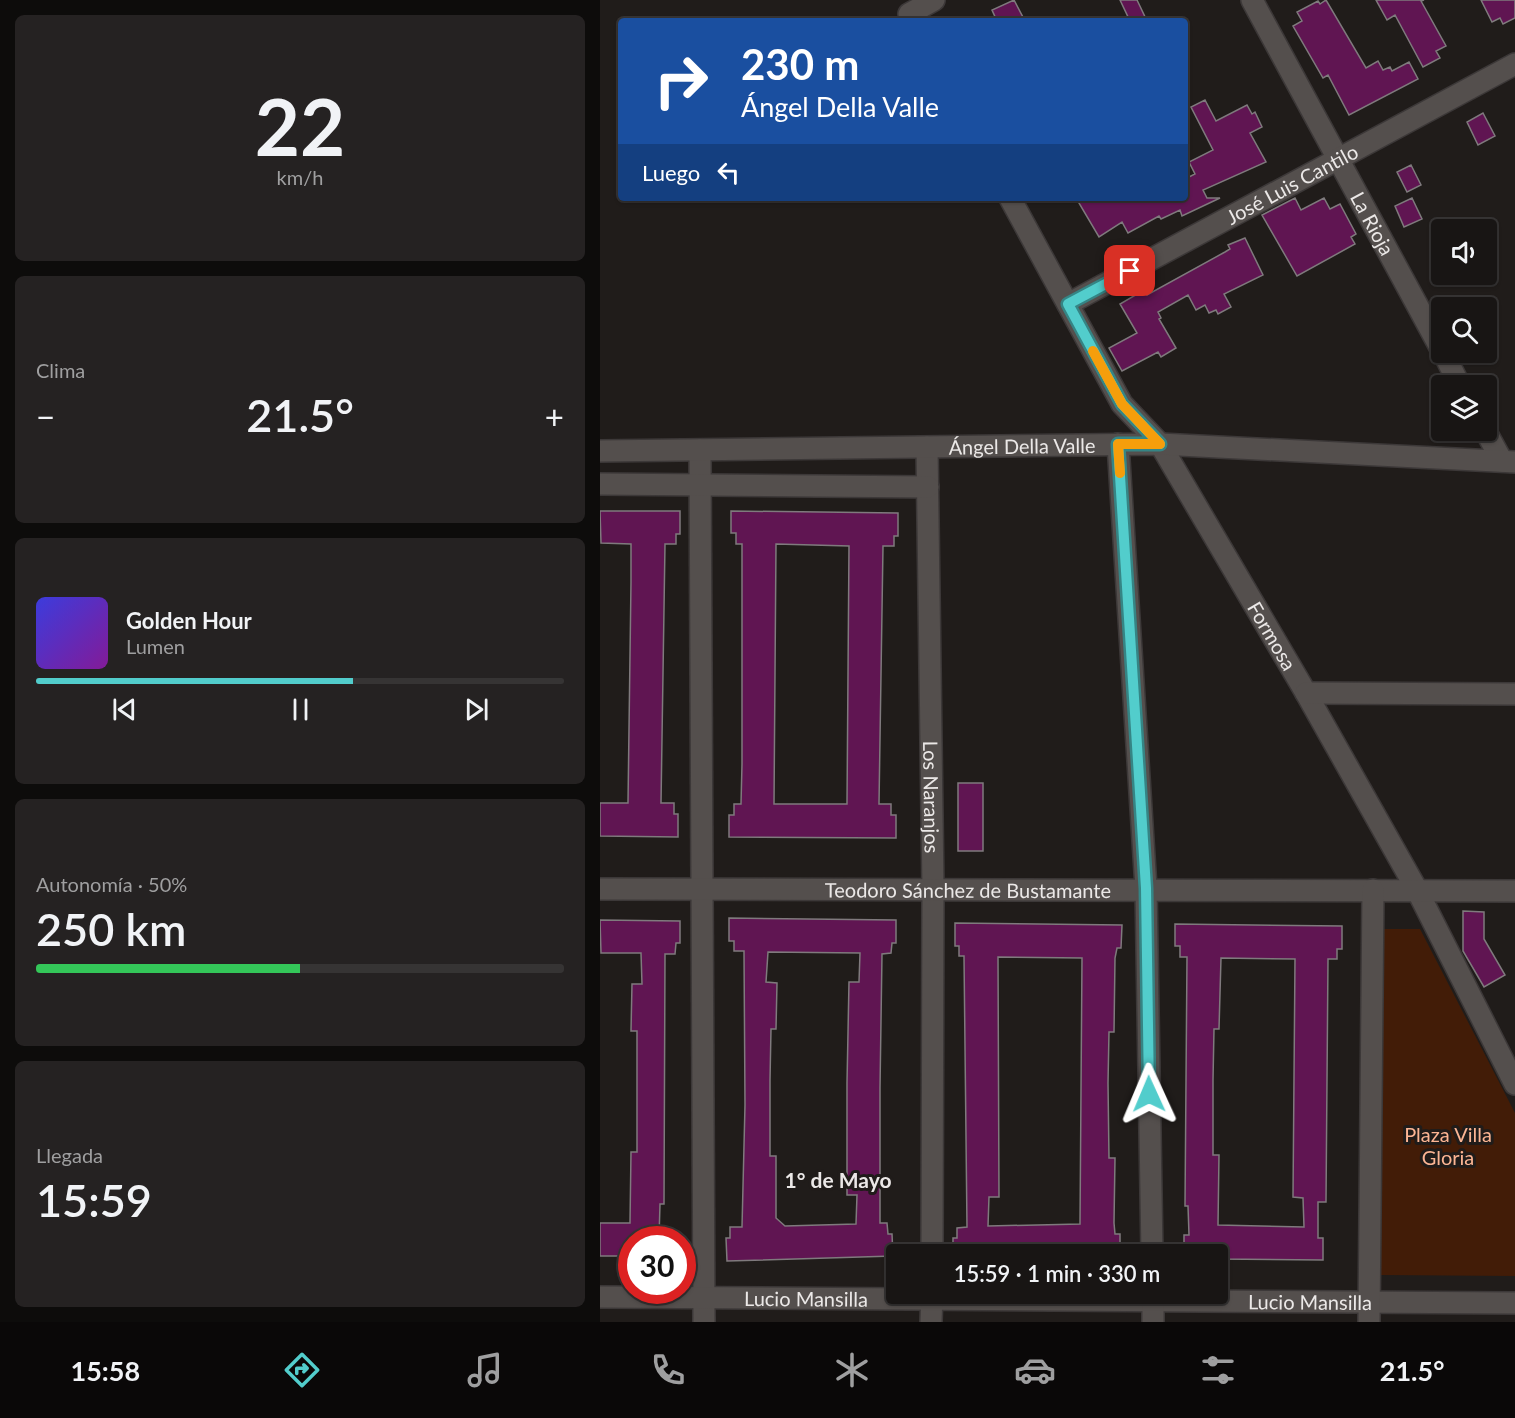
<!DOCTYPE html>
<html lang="es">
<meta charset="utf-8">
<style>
:root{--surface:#181514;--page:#252222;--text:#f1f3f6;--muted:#9f9fa0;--line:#363434;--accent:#52cdcc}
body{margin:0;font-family:Lato,sans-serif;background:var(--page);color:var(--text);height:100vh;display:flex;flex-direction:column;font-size:22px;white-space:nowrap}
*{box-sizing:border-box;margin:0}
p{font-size:20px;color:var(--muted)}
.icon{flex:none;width:33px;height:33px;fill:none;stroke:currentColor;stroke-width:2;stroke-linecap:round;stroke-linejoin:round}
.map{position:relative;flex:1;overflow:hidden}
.sheet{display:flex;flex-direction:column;gap:15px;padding:15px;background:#0d0c0b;width:600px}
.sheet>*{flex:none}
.hud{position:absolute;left:18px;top:18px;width:570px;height:183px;border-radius:6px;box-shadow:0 2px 4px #0004,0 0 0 2px var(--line);background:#1a4fa0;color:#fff;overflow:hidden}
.fabs{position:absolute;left:831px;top:219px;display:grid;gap:12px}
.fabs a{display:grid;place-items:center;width:66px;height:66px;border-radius:6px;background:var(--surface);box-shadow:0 2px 4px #0004,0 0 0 2px var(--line);font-size:30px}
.speed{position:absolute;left:18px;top:1226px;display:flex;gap:12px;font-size:30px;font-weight:700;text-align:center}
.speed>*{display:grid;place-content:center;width:78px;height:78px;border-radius:50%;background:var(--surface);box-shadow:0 2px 4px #0004,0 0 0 2px var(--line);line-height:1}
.speed .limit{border:9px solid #d22;background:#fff;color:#111}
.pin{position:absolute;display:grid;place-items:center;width:51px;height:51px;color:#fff;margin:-26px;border-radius:12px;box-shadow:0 3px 9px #0006}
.me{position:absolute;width:66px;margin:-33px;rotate:359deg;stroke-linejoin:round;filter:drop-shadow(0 0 4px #0008)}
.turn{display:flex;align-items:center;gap:21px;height:126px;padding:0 24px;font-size:27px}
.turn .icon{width:78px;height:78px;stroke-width:2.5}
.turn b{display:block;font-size:42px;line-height:51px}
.then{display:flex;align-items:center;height:57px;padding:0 24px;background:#0003;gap:12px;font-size:22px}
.big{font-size:45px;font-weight:600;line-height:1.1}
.sheet .card{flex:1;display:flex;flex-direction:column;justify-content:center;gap:9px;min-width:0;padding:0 21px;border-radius:9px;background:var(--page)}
.sheet .dial{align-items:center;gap:0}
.dial b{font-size:78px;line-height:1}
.song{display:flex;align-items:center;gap:18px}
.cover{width:72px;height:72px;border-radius:9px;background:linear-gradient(135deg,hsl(240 70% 55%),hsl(290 70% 35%))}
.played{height:6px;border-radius:3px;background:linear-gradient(90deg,var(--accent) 60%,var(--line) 60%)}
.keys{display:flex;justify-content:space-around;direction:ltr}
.heat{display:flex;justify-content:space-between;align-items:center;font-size:33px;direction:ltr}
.charge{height:9px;border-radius:4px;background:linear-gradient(90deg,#34c759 50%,var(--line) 0)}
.trip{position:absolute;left:286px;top:1244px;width:342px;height:60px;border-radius:6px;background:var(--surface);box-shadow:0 2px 4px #0004,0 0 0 2px var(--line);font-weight:600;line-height:60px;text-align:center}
.tabs{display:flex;height:96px;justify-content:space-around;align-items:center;background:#0a0808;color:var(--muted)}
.tabs .icon{width:42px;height:42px}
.tabs .active{color:var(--accent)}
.tabs b{font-size:27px;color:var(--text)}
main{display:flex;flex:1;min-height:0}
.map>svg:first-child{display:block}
.green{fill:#421c07}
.building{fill:#601552;stroke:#7f7a7d;stroke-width:1.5;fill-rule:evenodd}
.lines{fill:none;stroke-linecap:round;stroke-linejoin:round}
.minor-casing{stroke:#3c3838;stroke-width:24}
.minor{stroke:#544f4d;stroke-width:21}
.route-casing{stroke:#358585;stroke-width:15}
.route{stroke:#52cdcc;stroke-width:10}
.slow{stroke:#f59e0b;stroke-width:10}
.labels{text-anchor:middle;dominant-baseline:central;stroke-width:6;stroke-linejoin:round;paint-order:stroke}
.street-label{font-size:20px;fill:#ebe8e7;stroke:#201c1a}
.park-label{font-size:20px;fill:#fcb593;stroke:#201c1a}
.neighbourhood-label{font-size:21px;font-weight:bold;fill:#ebe8e7;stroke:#201c1a}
</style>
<main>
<section class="sheet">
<div class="card dial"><b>22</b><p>km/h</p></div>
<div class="card"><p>Clima</p>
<div class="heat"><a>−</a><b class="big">21.5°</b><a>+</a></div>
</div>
<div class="card">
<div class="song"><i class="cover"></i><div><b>Golden Hour</b><p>Lumen</p></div></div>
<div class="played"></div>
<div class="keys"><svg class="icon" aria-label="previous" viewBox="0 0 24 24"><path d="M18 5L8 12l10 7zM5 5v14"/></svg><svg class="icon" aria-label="pause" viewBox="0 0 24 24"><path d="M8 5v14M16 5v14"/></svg><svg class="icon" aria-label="next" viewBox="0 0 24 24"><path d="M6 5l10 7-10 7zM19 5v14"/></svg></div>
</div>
<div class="card"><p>Autonomía · 50%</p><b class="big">250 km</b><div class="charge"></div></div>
<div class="card"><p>Llegada</p><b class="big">15:59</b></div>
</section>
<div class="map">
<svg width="915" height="1322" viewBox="0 0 915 1322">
<rect width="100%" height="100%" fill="#201c1a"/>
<path class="green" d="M783 929H820L915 1113V1276L780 1275Z"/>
<path class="building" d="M414 0 425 21H397L392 10Z
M520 0H537L547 21H530Z
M726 0 766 68 778 61 783 70 790 67 792 71 809 62 818 79 749 115 728 75 723 78 693 26 702 21 697 12 718 1 720 4Z
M776 0H824L821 1 846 46 836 51 840 58 823 67 795 15 787 20Z
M881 0H915V18L903 24 900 18 892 22Z
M605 100 616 121 647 105 652 114 655 112 662 127 650 133 666 162 603 190 607 198H620L582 216 580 210 561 219 559 216 528 233 522 222 499 237 476 198H585V179L595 174 589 162 613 150 591 107Z
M883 113 895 136 878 145 867 122Z
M811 165 821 185 807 192 797 172Z
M695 198 701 210 724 198 730 209 740 204 756 234 751 237 755 244 697 276 662 215Z
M812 198 822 219 804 227 795 206Z
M645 238 663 275 624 294 631 307 618 314 616 310 609 313 605 305 596 310 588 295 558 312 561 318 559 319 576 348 561 357 558 352 522 371 509 348 537 333 520 304 544 290 547 295 625 252 630 249 628 245Z
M0 511H80V534H76V544H65L61 803H74V814H78V837L0 836V803H28L31 582V544L1 543Z
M131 511 298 513V536H294V546H283L279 804H291V815H296V838L129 837V815H134V804H141L142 764V544H136V533H131ZM176 544 249 546 247 804H174Z
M358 783H383V851H358Z
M863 911 884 912V939L905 975 884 987 863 951Z
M129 918 296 920V943H292L291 953 282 954 280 1088V1223H287L288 1234H292L293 1256 127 1261 126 1238H130V1227H142L145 1105 144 951H134V941H129ZM168 952 260 953 259 982H249L247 1083V1195H257L256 1224 185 1226 176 1218V1156H170V1080L171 1029H176L177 983 166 982Z
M0 920 80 921V943H76L75 954H65L64 1204H60L59 1239H32V1256H0V1223H30L31 1152H37V1031H31L32 984H42L41 953H1Z
M355 923 522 925 521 948H517L515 958 514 1032H509L508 1083 509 1158H515L514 1223 515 1234H520V1254H353V1238H357V1228L367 1227 364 956H359V946H355ZM398 957 482 958 480 1224 388 1226 389 1197H399Z
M575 924 742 926V949H737V959H728L726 1202H718V1238H723V1260L618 1259V1254H584V1235H589L588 1206H585L587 957H580V946H575ZM621 958 695 959 693 1197 703 1198 704 1227 618 1225 619 1155H613V1080L614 1029H619Z"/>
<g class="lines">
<g class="minor-casing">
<g id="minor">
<path id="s1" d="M652 0 842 351"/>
<path d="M309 14 334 0"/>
<path id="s2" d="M410 198 522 404 560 444 706 693 817 890 915 1084"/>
<path id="s3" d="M468 304 915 64"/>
<path d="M843 352 860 386"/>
<path d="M885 430 902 461"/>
<path d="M518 444 546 888 552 1254"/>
<path id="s4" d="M327 447 333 889 332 1254"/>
<path d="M100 450 104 1322"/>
<path id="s5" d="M0 451 560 444 915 462"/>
<path d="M0 484 328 487"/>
<path d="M706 693 915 694"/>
<path id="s6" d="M0 889 915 891"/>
<path id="s7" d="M0 1297 915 1303"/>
<path d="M331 1322 332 1293"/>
<path d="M553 1322V1293"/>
<path d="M769 1322 773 890"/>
</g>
</g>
<use href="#minor" class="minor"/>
</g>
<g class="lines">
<g class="route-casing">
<path id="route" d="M530 271 468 304 522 404 560 444H518L546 888 549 1094"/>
</g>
<use href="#route" class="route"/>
<path class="slow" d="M493 351 522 404 560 444H518L520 473"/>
</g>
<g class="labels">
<g class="street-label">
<text stroke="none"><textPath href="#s3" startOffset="254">José Luis Cantilo</textPath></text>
<text stroke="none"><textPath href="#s1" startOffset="254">La Rioja</textPath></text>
<text stroke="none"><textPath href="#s5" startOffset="422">Ángel Della Valle</textPath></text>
<text stroke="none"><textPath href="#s2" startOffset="512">Formosa</textPath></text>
<text stroke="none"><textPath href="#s4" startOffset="350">Los Naranjos</textPath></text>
<text stroke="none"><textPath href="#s6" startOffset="368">Teodoro Sánchez de Bustamante</textPath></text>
<text stroke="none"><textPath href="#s7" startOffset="206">Lucio Mansilla</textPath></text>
<text stroke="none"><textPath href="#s7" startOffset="710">Lucio Mansilla</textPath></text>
</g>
<g class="park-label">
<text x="848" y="1134">Plaza Villa<tspan x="848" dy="23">Gloria</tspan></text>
</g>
<g class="neighbourhood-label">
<text x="238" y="1179">1° de Mayo</text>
</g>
</g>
</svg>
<div class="fabs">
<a><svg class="icon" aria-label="sound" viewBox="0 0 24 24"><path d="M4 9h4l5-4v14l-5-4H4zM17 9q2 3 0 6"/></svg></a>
<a><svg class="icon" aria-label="search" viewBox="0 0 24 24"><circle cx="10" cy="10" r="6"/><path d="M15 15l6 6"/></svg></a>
<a><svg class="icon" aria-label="layers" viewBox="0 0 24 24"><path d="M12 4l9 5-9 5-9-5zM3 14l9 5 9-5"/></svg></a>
</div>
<div class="speed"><div class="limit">30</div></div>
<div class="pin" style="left:530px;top:271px;background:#d93025"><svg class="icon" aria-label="arrive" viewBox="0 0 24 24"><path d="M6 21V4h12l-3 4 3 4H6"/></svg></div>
<svg class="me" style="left:549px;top:1094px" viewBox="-20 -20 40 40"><path d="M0-17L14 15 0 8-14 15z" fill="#52cdcc" stroke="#fff" stroke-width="4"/></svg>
<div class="trip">15:59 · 1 min · 330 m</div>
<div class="hud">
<div class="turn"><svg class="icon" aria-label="right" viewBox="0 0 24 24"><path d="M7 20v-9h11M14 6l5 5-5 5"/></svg><div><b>230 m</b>Ángel Della Valle</div></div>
<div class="then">Luego<svg class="icon" aria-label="left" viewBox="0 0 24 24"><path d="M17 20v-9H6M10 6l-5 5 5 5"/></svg></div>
</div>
</div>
</main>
<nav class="tabs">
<b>15:58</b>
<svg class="icon active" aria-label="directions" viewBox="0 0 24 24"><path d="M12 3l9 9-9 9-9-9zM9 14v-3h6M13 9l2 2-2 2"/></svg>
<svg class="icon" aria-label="music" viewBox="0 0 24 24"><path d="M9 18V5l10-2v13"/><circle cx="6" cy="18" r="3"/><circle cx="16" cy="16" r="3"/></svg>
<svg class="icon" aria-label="phone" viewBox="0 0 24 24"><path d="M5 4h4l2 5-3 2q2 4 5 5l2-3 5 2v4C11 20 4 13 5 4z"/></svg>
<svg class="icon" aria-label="climate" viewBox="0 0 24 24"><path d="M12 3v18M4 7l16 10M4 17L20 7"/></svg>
<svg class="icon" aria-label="car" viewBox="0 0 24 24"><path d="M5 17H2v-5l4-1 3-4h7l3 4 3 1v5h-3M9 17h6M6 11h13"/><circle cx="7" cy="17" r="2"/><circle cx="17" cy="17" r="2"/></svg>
<svg class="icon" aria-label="filters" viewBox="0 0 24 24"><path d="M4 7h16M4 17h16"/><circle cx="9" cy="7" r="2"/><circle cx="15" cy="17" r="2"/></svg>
<b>21.5°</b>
</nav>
